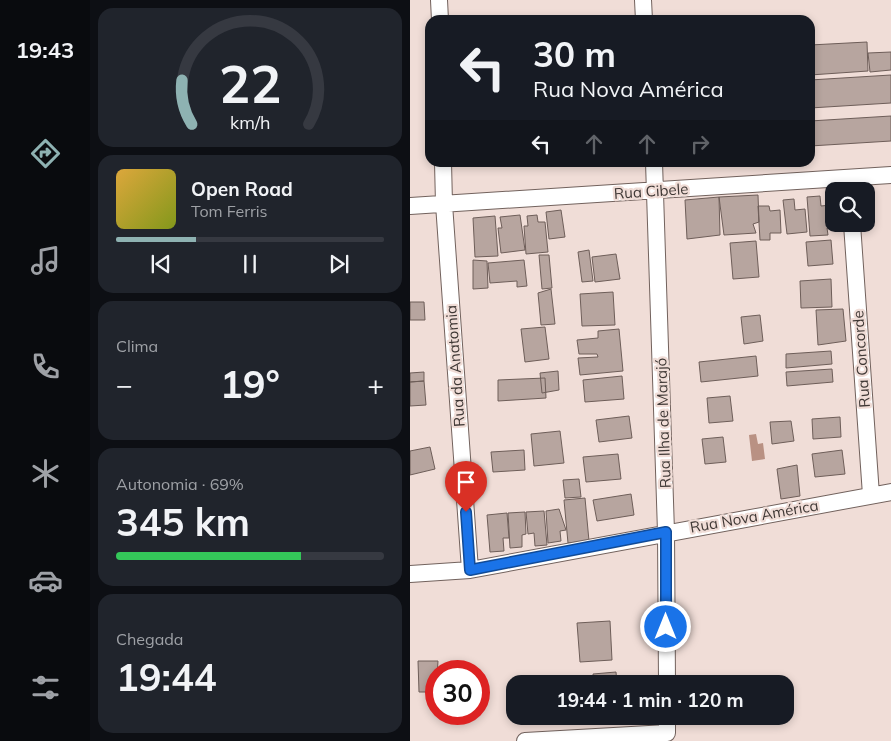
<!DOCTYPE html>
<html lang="pt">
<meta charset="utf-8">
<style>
:root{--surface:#171b24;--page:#20242c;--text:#f1f3f6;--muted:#9ea1a6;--line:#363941;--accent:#8eb2b2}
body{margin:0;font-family:Mulish,sans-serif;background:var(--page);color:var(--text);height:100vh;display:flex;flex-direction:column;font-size:19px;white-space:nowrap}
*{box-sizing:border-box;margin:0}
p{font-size:16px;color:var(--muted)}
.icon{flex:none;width:28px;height:28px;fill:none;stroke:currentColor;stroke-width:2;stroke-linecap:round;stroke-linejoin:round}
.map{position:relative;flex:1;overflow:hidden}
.panel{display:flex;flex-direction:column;gap:8px;padding:8px;background:#0d0f14;width:320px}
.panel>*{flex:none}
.guide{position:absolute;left:15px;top:15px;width:390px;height:152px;border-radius:15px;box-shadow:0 2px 8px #0003;background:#171b24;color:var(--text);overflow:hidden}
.tools{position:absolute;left:415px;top:182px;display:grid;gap:10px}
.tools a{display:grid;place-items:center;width:50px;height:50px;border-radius:10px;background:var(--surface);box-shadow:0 2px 8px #0003;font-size:25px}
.speed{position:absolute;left:15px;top:660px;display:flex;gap:10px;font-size:25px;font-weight:700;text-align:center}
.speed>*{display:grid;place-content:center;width:65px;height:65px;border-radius:50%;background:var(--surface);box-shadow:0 2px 8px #0003;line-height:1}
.speed .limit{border:8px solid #d22;background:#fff;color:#111}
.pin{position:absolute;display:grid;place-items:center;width:42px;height:42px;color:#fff;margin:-51px -21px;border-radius:50% 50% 50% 0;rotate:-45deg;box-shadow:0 0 5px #0007}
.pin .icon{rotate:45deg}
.me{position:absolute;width:55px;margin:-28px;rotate:0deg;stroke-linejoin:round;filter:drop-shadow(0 0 4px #0008)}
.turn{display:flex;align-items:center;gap:18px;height:105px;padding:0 25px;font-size:22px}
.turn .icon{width:65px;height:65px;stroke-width:2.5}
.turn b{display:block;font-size:35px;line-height:42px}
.lanes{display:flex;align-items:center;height:48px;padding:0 25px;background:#0003;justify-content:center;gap:25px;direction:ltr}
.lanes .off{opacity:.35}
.big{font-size:38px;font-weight:700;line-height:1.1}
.panel .tile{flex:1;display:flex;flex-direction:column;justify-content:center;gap:8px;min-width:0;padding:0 18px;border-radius:15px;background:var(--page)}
.panel .dial{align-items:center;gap:0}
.dial svg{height:130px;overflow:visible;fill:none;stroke:var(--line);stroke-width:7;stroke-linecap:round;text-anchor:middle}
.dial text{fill:var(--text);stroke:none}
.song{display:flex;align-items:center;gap:15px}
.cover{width:60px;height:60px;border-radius:8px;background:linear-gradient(135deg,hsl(40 70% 55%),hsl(70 70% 35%))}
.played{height:5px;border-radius:2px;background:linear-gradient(90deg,var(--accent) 30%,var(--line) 30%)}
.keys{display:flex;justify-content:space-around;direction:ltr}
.heat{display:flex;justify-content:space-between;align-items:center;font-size:28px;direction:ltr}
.charge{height:8px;border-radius:4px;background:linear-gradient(90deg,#34c759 69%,var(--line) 0)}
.trip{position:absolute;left:96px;top:675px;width:288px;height:50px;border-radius:15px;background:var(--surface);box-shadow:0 2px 8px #0003;font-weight:700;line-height:50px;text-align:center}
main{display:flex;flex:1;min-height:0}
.tab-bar{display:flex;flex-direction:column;width:90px;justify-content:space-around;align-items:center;background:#090b0e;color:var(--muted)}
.tab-bar .icon{width:35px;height:35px}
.tab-bar .active{color:var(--accent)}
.tab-bar b{font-size:22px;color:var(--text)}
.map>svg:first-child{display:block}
.water{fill:#b99183}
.building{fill:#b7a59f;stroke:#6e5e59}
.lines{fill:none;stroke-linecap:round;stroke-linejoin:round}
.minor-casing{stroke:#72625d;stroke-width:18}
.minor{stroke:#fff;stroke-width:16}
.route-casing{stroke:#114b97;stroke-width:12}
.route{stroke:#1a73e8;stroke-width:9}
.labels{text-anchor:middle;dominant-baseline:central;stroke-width:4.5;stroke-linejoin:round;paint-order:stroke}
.street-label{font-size:15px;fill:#3f3835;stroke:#f0ddd7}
</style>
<main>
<nav class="tab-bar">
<b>19:43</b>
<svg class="icon active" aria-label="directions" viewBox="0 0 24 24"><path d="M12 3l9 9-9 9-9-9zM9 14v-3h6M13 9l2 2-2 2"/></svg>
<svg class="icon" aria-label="music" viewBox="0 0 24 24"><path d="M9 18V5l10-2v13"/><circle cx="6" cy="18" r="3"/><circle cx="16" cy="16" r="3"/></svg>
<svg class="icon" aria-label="phone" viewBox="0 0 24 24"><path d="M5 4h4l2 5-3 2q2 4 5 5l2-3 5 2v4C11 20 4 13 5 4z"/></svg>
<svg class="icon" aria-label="climate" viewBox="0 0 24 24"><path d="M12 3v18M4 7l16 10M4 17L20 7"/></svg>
<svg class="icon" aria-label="car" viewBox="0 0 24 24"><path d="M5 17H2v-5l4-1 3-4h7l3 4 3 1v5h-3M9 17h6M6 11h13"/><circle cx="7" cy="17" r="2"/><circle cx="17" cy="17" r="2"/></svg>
<svg class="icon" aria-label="filters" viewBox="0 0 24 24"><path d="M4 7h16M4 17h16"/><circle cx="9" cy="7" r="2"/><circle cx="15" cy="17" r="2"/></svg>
</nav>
<section class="panel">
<div class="tile dial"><svg viewBox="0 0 100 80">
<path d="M14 69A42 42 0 1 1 86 69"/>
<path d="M14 69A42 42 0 0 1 8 42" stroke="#8eb2b2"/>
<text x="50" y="56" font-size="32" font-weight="700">22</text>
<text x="50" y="72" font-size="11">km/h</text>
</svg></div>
<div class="tile">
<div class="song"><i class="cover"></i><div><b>Open Road</b><p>Tom Ferris</p></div></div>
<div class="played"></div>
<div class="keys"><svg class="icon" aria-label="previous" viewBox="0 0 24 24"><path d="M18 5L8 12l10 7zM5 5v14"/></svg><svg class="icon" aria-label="pause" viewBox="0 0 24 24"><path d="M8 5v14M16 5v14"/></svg><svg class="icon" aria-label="next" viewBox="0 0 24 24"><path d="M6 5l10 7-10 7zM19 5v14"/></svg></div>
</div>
<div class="tile"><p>Clima</p>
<div class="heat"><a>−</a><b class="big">19°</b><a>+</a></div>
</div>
<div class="tile"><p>Autonomia · 69%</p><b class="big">345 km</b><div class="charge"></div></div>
<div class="tile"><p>Chegada</p><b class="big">19:44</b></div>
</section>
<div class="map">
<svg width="481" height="741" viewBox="0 0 481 741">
<rect width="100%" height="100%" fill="#f0ddd7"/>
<path class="water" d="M346 434 348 444 353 443 355 459 342 461 339 435Z"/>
<path class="building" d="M457 42 458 71 400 75V45Z
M481 52V70L460 72 458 53Z
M481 75V103L400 108V80Z
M481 116V141L400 146V121Z
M348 195 349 222 343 224 346 233 314 235 309 197Z
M410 196 411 206 421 205 423 228H417L418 235 400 236 397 197Z
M309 197 310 235 277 239 275 200Z
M384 199 385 210 395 209 397 232 377 234 373 200Z
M348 206H359L360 211 370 210 371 233H360V240H350Z
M151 210 155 237 139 239 136 212Z
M110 215 115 250 91 253 88 228H92L90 217Z
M127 215 128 222H135L138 252 116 254 114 226H118L117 216Z
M85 216 88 256 65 257 63 218Z
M421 240 423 264 398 266 396 242Z
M346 241 349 277 323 279 320 243Z
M179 250 183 281 172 282 168 252Z
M206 254 210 279 185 282 182 257Z
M129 255H139L142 288 132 289Z
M63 260 77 261 78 288 63 289Z
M114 260 117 286 107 287V281L80 283 78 263Z
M421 279 422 307 391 308 390 281Z
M141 289 145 324 131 325 128 293Z
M203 292 205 325 172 326 170 294Z
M0 302H14L15 320H0Z
M433 309 436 341 408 345 406 310Z
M350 315 353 341 334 344 331 317Z
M135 327 139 359 115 362 111 329Z
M209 329 213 371 170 375 168 358 188 357 187 354H169L167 340 188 338V331Z
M421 351 422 364 376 368V354Z
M346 356 348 376 291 382 289 362Z
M422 369 423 382 377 386 376 372Z
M148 371 149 390 132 393 130 373Z
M14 372V381L0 382V373Z
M212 376 214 399 175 402 173 380Z
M135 378 136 398 88 401V380Z
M14 381 16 405 0 406V382Z
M320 396 323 421 299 423 297 398Z
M219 416 222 438 189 442 186 420Z
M430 417 431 437 403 439 402 419Z
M381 421 384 441 362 444 360 422Z
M150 431 154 463 124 466 121 434Z
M313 437 316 462 295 464 292 439Z
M20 447 25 469 0 475V451Z
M114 450 115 470 83 472 81 452Z
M432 450 435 474 405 477 402 454Z
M208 454 211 479 176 482 173 457Z
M387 465 390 496 371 499 367 469Z
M169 479 171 497 155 498 153 480Z
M221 494 224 515 187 521 183 500Z
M175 498 179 541 158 543 154 500Z
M149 509 156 530 150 531 151 541 138 543 136 511Z
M134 511 137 545 125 546 124 533 118 534 116 512Z
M115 512 116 534 112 535V547L100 548 98 513Z
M97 513 99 538H93L94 551 80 552 77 515Z
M200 621 202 660 170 662 167 623Z
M8 661H28L26 692H9Z
M206 672 207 684H184L183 674Z
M227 677 246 678V684H227Z"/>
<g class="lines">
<g class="minor-casing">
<path id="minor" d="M29 0 30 20
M233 0 234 20
M33 162 34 204 60 570
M244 162 256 532 257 684
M0 206 481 175
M442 224 461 495
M0 574 60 570 481 492
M115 741 257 733V716"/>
</g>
<use href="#minor" class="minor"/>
</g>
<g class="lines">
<g class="route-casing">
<path id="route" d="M56 512 60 570 256 532V627"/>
</g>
<use href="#route" class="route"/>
</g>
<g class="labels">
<g class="street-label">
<text transform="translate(241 191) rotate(-4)">Rua Cibele</text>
<text transform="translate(451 359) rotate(-94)">Rua Concorde</text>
<text transform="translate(45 366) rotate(-94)">Rua da Anatomia</text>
<text transform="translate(253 423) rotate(-92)">Rua Ilha de Marajó</text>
<text transform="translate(344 516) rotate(-10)">Rua Nova América</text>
</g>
</g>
</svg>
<div class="tools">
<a><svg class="icon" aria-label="search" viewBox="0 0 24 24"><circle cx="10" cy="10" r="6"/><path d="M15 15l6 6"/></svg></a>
</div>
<div class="speed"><div class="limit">30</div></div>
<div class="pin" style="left:56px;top:512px;background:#d93025"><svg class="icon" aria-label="arrive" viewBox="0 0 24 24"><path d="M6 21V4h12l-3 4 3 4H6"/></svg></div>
<svg class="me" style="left:256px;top:627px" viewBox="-20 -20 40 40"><circle r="17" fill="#1a73e8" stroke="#fff" stroke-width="3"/><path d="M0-11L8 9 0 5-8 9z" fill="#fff"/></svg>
<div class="trip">19:44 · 1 min · 120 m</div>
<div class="guide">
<div class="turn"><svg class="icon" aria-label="left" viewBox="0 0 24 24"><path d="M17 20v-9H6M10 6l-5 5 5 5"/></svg><div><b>30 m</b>Rua Nova América</div></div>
<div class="lanes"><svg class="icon" aria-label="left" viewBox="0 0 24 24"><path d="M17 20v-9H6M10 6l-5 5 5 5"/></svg><svg class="icon off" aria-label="ahead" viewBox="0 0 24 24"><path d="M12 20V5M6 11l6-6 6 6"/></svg><svg class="icon off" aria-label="ahead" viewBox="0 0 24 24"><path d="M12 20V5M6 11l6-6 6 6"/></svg><svg class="icon off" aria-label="right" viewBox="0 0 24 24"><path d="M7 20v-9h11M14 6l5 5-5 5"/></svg></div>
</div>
</div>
</main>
